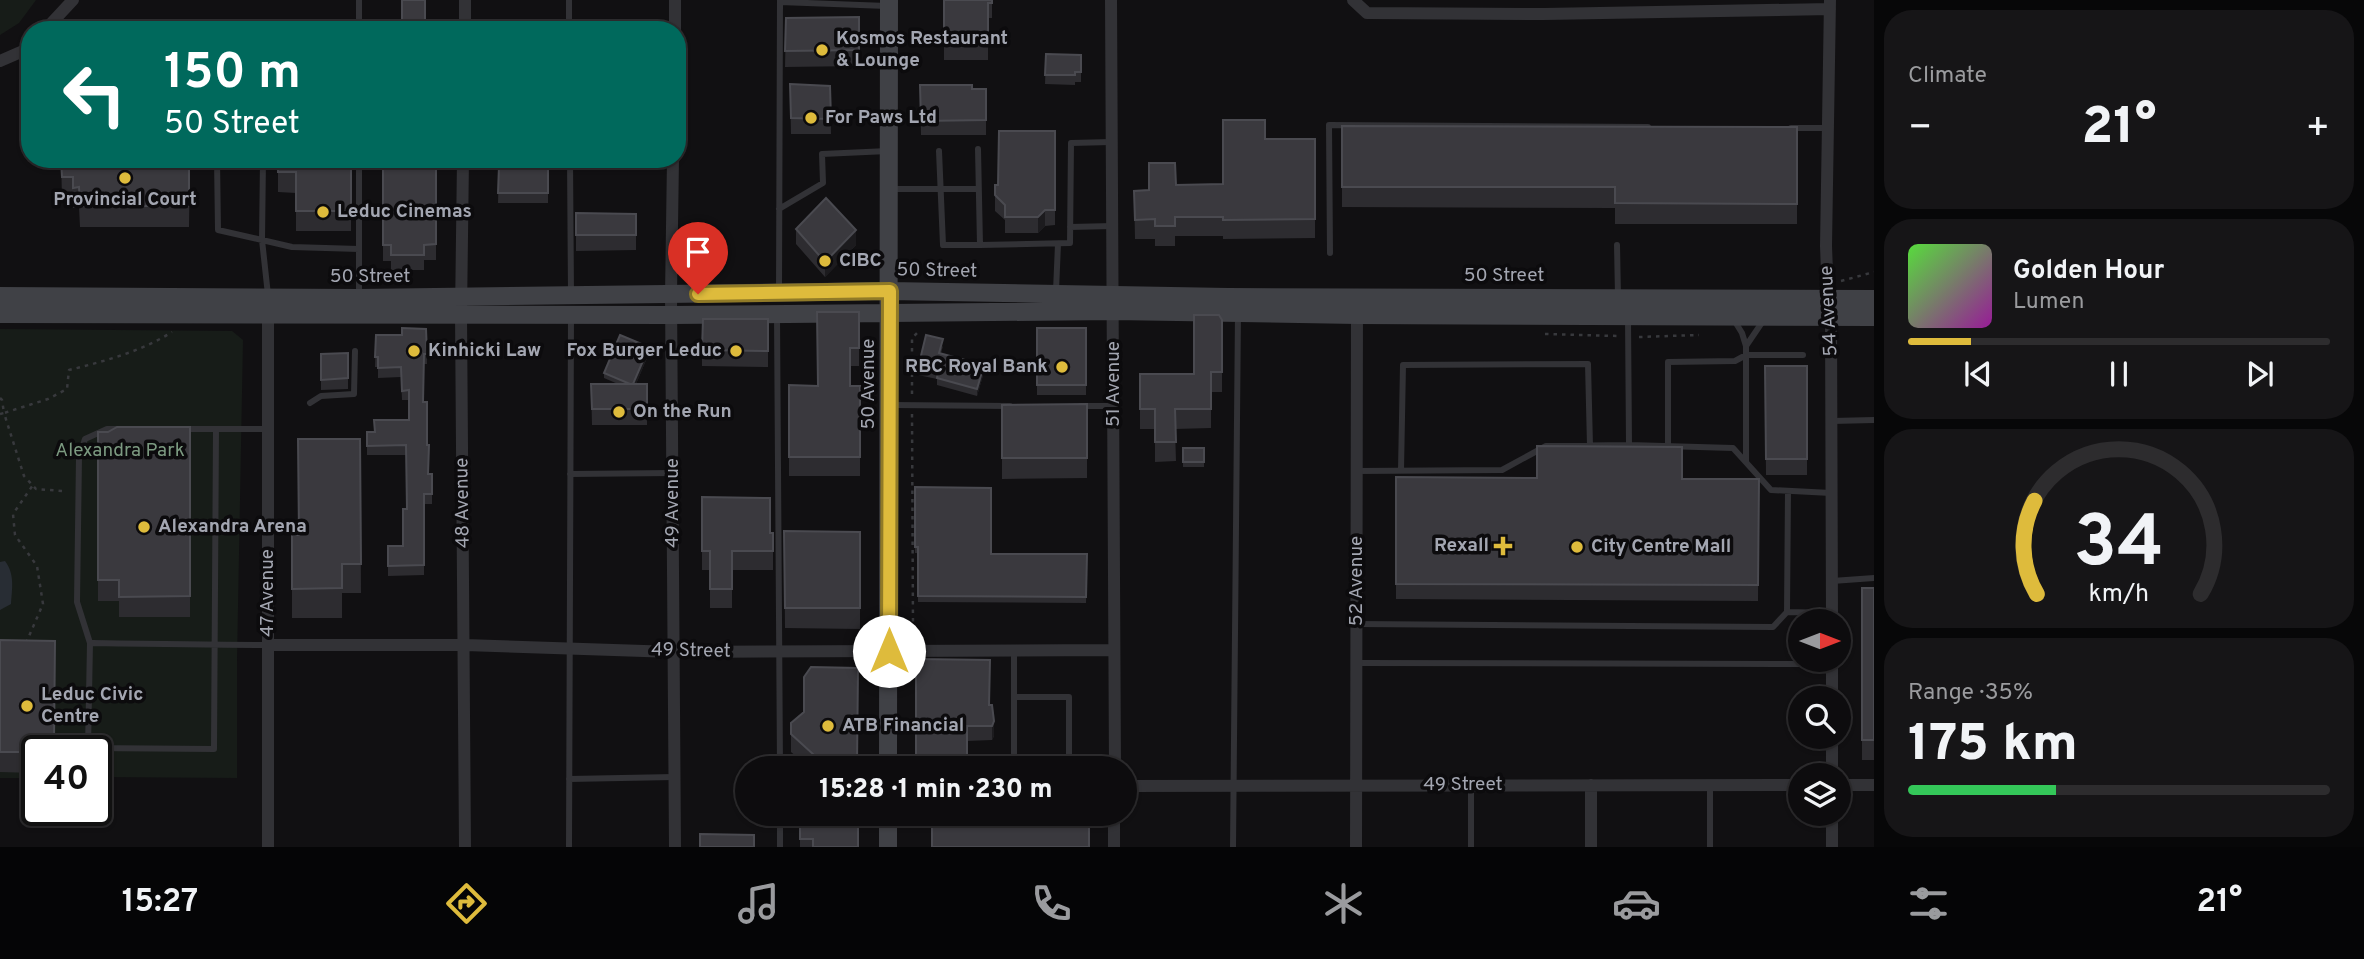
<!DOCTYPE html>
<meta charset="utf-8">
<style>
:root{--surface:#0d0c0e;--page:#161517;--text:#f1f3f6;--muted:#9a9b9e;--line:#2d2c2e;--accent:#debb3c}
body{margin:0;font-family:Overpass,sans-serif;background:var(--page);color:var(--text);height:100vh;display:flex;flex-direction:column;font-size:26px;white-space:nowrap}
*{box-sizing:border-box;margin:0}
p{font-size:23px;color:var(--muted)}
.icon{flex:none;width:38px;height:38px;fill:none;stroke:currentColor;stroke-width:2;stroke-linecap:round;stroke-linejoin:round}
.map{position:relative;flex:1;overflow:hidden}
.panel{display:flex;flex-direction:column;gap:10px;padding:10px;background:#070708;width:490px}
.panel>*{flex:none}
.hud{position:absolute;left:21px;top:21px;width:665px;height:147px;border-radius:28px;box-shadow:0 2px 5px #0004,0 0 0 2px var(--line);background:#00695c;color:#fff;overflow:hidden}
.needle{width:46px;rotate:90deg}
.buttons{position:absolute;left:1788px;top:609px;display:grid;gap:14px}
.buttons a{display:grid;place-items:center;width:63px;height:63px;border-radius:50%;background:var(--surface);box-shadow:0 2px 5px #0004,0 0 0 2px var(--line);font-size:35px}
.speed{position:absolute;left:21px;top:735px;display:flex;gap:14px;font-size:35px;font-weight:700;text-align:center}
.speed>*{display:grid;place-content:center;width:91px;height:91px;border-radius:50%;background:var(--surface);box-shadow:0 2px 5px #0004,0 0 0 2px var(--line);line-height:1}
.speed .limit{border:4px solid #111;border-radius:10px;background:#fff;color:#111}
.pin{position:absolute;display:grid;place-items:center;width:60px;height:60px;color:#fff;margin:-72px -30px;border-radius:50% 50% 50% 0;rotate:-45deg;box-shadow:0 0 7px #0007}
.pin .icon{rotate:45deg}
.me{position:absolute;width:77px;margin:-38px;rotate:0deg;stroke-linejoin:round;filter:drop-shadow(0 0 5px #0008)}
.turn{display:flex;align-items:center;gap:24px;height:147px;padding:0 28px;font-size:32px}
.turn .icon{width:91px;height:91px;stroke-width:2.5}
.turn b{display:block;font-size:49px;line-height:60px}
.big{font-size:52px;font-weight:800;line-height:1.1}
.panel .widget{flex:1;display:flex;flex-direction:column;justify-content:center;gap:10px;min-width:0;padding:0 24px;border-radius:28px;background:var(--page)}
.panel .dial{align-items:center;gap:0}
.dial svg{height:182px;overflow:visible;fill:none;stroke:var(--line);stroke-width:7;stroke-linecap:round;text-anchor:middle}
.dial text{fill:var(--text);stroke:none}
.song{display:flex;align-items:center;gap:21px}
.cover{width:84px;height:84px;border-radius:10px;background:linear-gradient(135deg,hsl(110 70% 55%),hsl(300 70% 35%))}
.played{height:7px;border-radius:4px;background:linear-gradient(90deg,var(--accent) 15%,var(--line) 15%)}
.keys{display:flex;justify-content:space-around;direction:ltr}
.heat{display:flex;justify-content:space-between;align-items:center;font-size:38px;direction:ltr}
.charge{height:10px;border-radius:5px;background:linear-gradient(90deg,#34c759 35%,var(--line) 0)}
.trip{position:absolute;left:735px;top:756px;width:402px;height:70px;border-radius:35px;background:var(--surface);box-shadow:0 2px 5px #0004,0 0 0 2px var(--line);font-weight:800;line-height:70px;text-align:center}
.tab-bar{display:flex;height:112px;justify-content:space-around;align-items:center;background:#050506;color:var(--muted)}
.tab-bar .icon{width:49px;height:49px}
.tab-bar .active{color:var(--accent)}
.tab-bar b{font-size:32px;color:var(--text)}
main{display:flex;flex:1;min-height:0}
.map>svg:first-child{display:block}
.green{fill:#171c18}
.water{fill:#282d34}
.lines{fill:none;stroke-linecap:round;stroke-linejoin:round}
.path{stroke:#38393d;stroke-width:2.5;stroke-dasharray:3.5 5;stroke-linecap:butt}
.lane{stroke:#323236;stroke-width:6}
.street{stroke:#323236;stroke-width:12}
.secondary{stroke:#404146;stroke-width:18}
.wall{fill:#2d2c30}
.shaded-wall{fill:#1c1b1e}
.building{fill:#3a393e;stroke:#4a4a50;stroke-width:2}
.route-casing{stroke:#907a27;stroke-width:18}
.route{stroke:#debb3c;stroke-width:12}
.poi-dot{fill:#debb3c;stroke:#0c0b0d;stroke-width:2.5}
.labels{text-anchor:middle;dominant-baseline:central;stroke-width:7;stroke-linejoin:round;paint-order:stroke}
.poi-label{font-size:19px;font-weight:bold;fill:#a3a6b1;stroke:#0c0b0d;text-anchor:start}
.street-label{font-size:19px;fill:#a3a6b1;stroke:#0c0b0d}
.park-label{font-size:19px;fill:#7c9a81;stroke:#0c0b0d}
</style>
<main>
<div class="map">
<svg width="1874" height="847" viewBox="0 0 1874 847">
<rect width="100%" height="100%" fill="#111012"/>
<path class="green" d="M0 0H36L19 23 0 35Z
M0 329 232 331 243 340 237 661V778L96 777V751H37V778H0Z"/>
<path class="water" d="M5 561C15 574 12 589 11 604L0 610V562Z"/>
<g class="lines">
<path class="path" d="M1841 281 1874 272
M1545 334 1618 336
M1639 337 1699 335
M912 394V338L920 330
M0 398 2 400 4 413 48 399 67 389 69 370C105 361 140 352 172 332
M0 414 4 413 24 476 36 489 62 491
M912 414 913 628
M26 643 43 604 37 566 15 535 13 514 33 485"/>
<path class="lane" d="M359 0V30
M569 0V30
M780 2 887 6
M1791 128H1828
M978 149 980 245 1070 243 1071 143 1111 142
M939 151 943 245H980
M217 159 218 230 262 240 268 295
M263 159 262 240 292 247 359 249
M359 159V297
M570 159 571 294
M890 189H978
M779 209 823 183 822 154 888 151
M1070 227 1113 226
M1617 245 1618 296
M1330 253 1329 125 1648 127
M1056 291 1058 244
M779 292 780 0
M777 315 780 768
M1628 318 1629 445
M1734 320 1742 333 1746 346 1763 321
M1746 346V461
M310 403 321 396 354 394 355 351
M892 405 1010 406
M1081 406H1114
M1832 421 1874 420
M182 429H268
M216 429 214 749 88 748 90 643C150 644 209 645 268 645
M1668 446V362L1735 361 1746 355H1803
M1401 470 1403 365 1588 364 1590 446
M1357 471 1502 470 1546 446 1629 445 1733 448 1771 490 1831 493
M570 474 673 473
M1832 581 1874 578
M1787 612 1832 613
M1356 624 1773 627 1787 612 1788 491
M90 643 77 602 79 457 85 439 107 429H119
M1014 651V763H1115
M1356 663 1832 664
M1014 697H1069V763
M569 779 674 777
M1471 785V847
M1710 785V847
M780 814V847
M569 847 571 315
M1233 847 1238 313"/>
<path class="street" d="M1111 0 1115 768
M1353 0 1367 13 1544 14 1830 9
M1830 0 1826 246 1828 298 1831 317 1832 621
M45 30 73 0
M465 30V0
M675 30V0
M0 61 23 51 30 45
M463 159 461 314 465 847
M673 159 671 295 675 847
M268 645H465L674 652 1114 650
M1832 660V698
M1832 737V775
M1839 785H1874
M1125 786 1801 785
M268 847V308
M1114 847V814
M1356 847 1357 308
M1591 847V785
M1832 847V814"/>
<path class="secondary" d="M0 296 359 298 890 291 1228 297 1874 299
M0 314 672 315 1114 311 1357 315 1874 317
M888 768 889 0
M888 847V814"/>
</g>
<path class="wall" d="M944 0H992V18H988V60H944Z
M859 17V66L785 67 786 18Z
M1046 54 1081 55V82H1075V85L1045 84Z
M790 84 830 86 831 134H791Z
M920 85 986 89V135H921Z
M1342 126 1797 127V224H1615V208L1342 207Z
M1055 131V225L1045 226 1038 233H1005V220L995 211V185H998Z
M1265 139H1315V238L1223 239V236H1175V246H1155V239H1135L1134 191 1149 190 1176 185 1223 184Z
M61 159H190L189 227H80L79 207 73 208V197L62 198Z
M278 159H351V231H296V193L278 192Z
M383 159H436V260H424V270H391V261H383Z
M499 166 548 167V203H498Z
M576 213 636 214V250L576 251Z
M796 229 856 245 825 277 796 244Z
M859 312V366H850V386H860V476H789V385L818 386Z
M768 319V367L702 366V350Z
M1222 320V392H1211V428L1175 429 1176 461 1155 462V429H1140V374H1194Z
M1037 328H1086V395H1037Z
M426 329 427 364H424L423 402 428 474H432V504H424V575L388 576V546H403L407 509 406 455H367V432H374L409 420V400H402L401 377 378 378V367H375L376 335H402Z
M943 346 941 353 984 372 977 396 937 385V379L918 375V368Z
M348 353V389L321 390V354Z
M649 353 636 384H647V425H592L591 384H618L604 378V373Z
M1765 366H1807V475H1766Z
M1087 404V478L1002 479V405Z
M190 427V617H119V601H98V432Z
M360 439 361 593H342V618H292V535H298Z
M1183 448H1204V467H1183Z
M1396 477 1759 479 1758 601 1396 599Z
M915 487 991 554H1087L1086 603 918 602V553H915Z
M702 497 770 533H773V570H732V608H710V570H702Z
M784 531 860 532V629L785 628Z
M1862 588H1874V760H1862Z
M0 640 55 641 54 751H37V761H34V773L0 772Z
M989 705 994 736 992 740 967 741V759L916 768Z
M791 723 857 766 806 765 791 752Z
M800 814 858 847H800Z"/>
<path class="shaded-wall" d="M1045 210V226L1038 233V217Z
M856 230V245L825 277V262Z
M649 347V353L633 391V385Z
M984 365V372L977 396V389Z
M994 721V736L992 740V726Z"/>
<path class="building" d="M402 0H425V30H387V28H402Z
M944 0H992V3H988V45H944Z
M859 17V50L785 51 786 18Z
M1046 54 1081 55V72H1075V75H1045Z
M790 84 830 86 831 119 791 118Z
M920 85H972V89H986V120L921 121Z
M1223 120H1265V139H1315V219L1223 220V217H1175V226H1155V219L1135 220 1134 191 1149 190V163H1175L1176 185 1223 184Z
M1342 126 1797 127V204L1615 203V187H1342Z
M999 131H1055V210H1045L1038 217H1005V205L995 195V185H998Z
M61 159H189V206H80L79 187 73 188V177H62Z
M278 159H351V211H296V172H278Z
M383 159H436V244L424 245V255H391V245H383Z
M499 166 548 167V193H498Z
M826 198 856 230 825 262 796 229Z
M576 213 636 214V235H576Z
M817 312H859V348H850V386H860V457H789V385L818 386Z
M1194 315H1219L1222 320V372H1211V409H1175L1176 442H1155V409H1140V374H1194Z
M703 319H768V351L702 350Z
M402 328 426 329 427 354H424L423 402H427V445H429L428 474H432V494H424V565L388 566V546H403V509H407L406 445 367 446V432H375L374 420H409V390L402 391 401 367 378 368V357H375L376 335H402Z
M1037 328H1086V385H1037Z
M620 335 649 347 633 384H630L604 373Z
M926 335 943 339 939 353 984 365 977 389 937 378 938 372 918 368Z
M348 353V378L321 380V354Z
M1765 366H1807V459H1766Z
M591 384H647V409H592Z
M1087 404V458H1002V405Z
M117 427H190V596L119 597V580H98V432H108Z
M298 439H360L361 564H342V588L292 589V535H299Z
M1537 446 1682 447V479H1759L1758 585 1396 584V477L1537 478Z
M1183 448H1204V462H1183Z
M915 487 991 488V554H1087L1086 597 918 596V547H915Z
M702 497 770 498V533H773V551H732V589H710V551H702Z
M784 531 860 532V608H785Z
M1862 588H1874V740H1862Z
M0 640 55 641 54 741 34 740V752H0Z
M916 659 990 660 989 705H992L994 721 992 726H967V759H979V768H916Z
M811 667 858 668 857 766H860V768H800V765H825L791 734V723L804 712V677Z
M800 814H858V847H813V839H800Z
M932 814H1064V821H1089V847H932Z
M700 834 754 835V847H700Z"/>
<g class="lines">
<g class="route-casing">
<path id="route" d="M698 294 890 291 889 651"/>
</g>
<use href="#route" class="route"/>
</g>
<g class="poi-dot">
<circle cx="822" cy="50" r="7"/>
<circle cx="811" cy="118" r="7"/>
<circle cx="125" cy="178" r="7"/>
<circle cx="323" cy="212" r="7"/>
<circle cx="825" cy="261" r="7"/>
<circle cx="414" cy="351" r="7"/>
<circle cx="736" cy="351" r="7"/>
<circle cx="1062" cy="367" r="7"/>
<circle cx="619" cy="412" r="7"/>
<circle cx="144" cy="527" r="7"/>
<path d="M1499.5 535.5h7v7h7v7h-7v7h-7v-7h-7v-7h7z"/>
<circle cx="1577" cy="547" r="7"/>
<circle cx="27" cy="706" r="7"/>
<circle cx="828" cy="726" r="7"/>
</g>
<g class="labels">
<g class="poi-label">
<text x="836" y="39">Kosmos Restaurant<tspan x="836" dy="22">&amp; Lounge</tspan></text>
<text x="825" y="118">For Paws Ltd</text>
<text x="125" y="200" text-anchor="middle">Provincial Court</text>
<text x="337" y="212">Leduc Cinemas</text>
<text x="839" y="261">CIBC</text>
<text x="428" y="351">Kinhicki Law</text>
<text x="722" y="351" text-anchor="end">Fox Burger Leduc</text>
<text x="1048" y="367" text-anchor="end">RBC Royal Bank</text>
<text x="633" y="412">On the Run</text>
<text x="158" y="527">Alexandra Arena</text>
<text x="1489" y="546" text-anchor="end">Rexall</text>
<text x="1591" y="547">City Centre Mall</text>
<text x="41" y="695">Leduc Civic<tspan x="41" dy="22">Centre</tspan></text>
<text x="842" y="726">ATB Financial</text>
</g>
<g class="street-label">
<text transform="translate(937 271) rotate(1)">50 Street</text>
<text x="1504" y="276">50 Street</text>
<text x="370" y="277">50 Street</text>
<text transform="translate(1829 311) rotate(-93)">54 Avenue</text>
<text transform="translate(869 384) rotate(-90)">50 Avenue</text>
<text transform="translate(1114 384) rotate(-90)">51 Avenue</text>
<text transform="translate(463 503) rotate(-91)">48 Avenue</text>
<text transform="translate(673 503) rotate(-90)">49 Avenue</text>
<text transform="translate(1357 581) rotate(-90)">52 Avenue</text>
<text transform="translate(268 593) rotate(-90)">47 Avenue</text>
<text transform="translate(691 651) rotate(1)">49 Street</text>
<text x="1463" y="785">49 Street</text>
</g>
<g class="park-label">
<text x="120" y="451">Alexandra Park</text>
</g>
</g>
</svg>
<div class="buttons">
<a><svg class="needle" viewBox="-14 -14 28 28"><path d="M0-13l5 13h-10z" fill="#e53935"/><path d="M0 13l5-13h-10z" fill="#9a9b9e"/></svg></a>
<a><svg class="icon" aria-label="search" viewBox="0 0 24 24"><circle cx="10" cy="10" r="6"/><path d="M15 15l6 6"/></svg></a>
<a><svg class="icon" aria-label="layers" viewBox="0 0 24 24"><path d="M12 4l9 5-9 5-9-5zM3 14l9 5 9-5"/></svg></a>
</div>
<div class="speed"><div class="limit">40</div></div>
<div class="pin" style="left:698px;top:294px;background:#d93025"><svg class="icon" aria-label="arrive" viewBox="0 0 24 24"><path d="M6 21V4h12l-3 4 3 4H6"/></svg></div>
<svg class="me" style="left:889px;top:651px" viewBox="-20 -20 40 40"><circle r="19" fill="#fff"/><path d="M0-13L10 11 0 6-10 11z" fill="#debb3c"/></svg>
<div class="trip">15:28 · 1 min · 230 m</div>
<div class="hud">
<div class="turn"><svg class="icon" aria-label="left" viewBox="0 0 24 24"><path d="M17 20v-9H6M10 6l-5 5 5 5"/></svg><div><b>150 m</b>50 Street</div></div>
</div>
</div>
<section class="panel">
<div class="widget"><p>Climate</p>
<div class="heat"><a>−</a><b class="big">21°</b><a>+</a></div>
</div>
<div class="widget">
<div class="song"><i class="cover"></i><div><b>Golden Hour</b><p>Lumen</p></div></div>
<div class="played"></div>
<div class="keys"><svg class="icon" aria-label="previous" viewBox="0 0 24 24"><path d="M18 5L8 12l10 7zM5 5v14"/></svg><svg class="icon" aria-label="pause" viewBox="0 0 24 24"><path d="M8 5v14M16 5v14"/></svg><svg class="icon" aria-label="next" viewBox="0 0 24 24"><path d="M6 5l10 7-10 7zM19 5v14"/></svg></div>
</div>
<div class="widget dial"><svg viewBox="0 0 100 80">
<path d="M14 69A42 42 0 1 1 86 69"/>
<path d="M14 69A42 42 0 0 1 13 28" stroke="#debb3c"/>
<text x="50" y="56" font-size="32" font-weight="700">34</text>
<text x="50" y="72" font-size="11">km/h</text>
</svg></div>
<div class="widget"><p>Range · 35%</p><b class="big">175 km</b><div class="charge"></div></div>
</section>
</main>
<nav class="tab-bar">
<b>15:27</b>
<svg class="icon active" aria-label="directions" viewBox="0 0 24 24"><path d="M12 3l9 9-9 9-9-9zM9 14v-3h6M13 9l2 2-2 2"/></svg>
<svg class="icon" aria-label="music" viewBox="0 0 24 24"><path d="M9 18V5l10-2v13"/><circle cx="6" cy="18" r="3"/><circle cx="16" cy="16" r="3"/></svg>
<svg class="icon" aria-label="phone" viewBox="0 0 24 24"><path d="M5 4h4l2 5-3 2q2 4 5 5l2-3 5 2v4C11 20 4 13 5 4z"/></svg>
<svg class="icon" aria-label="climate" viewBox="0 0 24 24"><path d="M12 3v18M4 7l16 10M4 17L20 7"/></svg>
<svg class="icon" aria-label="car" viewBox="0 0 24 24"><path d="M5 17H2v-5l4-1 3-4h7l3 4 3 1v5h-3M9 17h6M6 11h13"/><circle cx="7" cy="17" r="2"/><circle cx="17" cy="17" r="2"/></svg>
<svg class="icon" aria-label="filters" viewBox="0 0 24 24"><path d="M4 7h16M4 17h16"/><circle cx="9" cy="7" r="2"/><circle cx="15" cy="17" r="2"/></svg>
<b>21°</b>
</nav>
